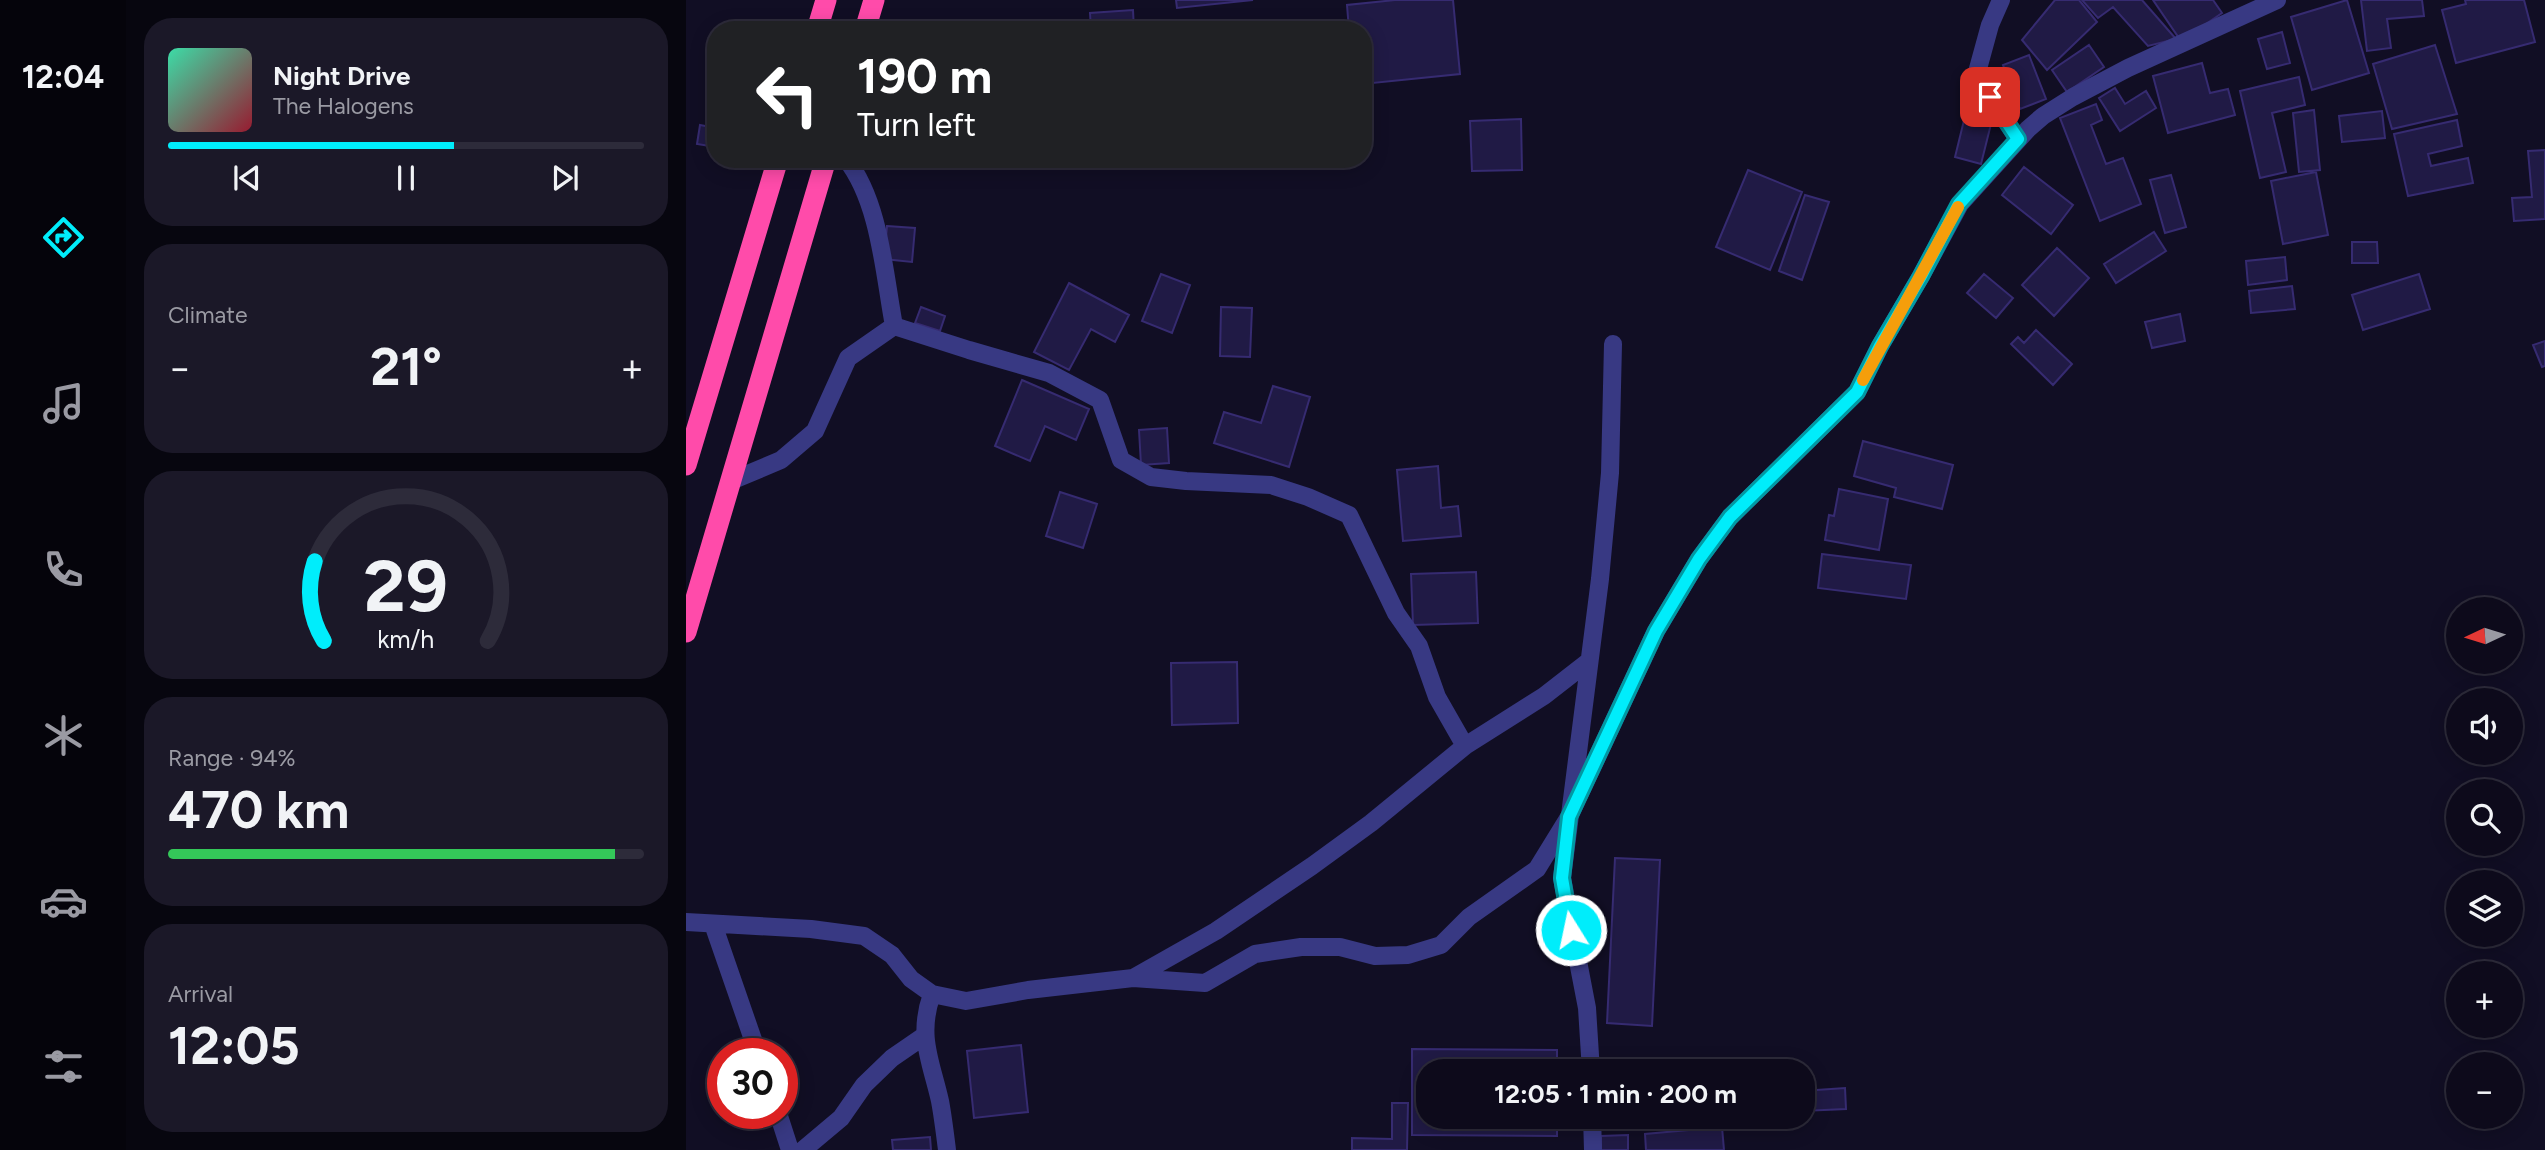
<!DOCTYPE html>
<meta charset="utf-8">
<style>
:root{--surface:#0d0a1b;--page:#1b1828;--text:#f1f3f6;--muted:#9a9aa3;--line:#2d2b3a;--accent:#00edfb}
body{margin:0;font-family:Figtree,sans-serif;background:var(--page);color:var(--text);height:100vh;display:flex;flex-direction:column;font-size:26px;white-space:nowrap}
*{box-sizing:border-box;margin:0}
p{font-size:23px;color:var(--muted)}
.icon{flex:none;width:38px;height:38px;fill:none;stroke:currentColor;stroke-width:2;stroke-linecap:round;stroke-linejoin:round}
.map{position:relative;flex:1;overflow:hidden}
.sheet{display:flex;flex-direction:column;gap:18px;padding:18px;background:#07060f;width:560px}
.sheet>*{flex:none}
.top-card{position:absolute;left:21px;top:21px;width:665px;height:147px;border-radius:28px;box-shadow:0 4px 18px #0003,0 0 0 2px var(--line);background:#202124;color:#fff;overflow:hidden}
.needle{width:46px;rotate:266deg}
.buttons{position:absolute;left:1760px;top:597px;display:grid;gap:14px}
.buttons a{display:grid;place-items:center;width:77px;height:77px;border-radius:50%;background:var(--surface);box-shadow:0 4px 18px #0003,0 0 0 2px var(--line);font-size:35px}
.speed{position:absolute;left:21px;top:1038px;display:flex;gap:14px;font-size:35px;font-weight:700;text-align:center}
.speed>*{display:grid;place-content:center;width:91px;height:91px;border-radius:50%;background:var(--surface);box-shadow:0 4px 18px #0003,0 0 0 2px var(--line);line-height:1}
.speed .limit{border:10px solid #d22;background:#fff;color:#111}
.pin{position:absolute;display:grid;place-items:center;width:60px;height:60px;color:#fff;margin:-30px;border-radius:14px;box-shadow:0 4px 10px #0006}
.me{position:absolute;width:77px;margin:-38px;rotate:350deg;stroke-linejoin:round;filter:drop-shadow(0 0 5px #0008)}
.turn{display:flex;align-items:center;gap:24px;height:147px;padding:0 35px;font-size:32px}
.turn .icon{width:91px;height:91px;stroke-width:2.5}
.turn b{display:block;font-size:49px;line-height:60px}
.big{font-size:52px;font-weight:700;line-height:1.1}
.sheet .tile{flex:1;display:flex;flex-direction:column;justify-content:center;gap:10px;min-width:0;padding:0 24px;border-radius:28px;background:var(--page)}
.sheet .dial{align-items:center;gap:0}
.dial svg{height:182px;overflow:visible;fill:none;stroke:var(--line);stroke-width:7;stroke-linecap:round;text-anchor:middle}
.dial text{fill:var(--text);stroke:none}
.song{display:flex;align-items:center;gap:21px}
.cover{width:84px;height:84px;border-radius:10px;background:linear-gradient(135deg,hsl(160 70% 55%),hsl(350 70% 35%))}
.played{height:7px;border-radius:4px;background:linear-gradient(90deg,var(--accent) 60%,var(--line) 60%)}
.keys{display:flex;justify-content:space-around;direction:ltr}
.heat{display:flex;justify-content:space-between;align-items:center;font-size:38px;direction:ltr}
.charge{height:10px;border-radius:5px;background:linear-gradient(90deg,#34c759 94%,var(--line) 0)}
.trip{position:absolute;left:730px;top:1059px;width:399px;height:70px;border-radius:28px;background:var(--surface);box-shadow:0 4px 18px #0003,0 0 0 2px var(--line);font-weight:700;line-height:70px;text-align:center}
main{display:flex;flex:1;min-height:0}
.menu{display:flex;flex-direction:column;width:126px;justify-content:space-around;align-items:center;background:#05040b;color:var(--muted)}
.menu .icon{width:49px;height:49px}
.menu .current{color:var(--accent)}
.menu b{font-size:32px;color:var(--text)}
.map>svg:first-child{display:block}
.building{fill:#201a45;stroke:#362b71;stroke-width:2}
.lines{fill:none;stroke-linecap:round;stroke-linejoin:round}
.street{stroke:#383983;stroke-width:18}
.highway{stroke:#ff4baa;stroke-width:21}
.route-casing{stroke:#009aa3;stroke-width:18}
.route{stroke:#00edfb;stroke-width:12}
.slow{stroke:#f59e0b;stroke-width:12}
</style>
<main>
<nav class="menu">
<b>12:04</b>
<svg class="icon current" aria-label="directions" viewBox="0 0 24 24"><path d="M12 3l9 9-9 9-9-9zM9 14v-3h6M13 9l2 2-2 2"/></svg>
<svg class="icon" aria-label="music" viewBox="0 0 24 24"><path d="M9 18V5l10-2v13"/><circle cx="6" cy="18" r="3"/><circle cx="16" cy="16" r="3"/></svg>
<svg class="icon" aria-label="phone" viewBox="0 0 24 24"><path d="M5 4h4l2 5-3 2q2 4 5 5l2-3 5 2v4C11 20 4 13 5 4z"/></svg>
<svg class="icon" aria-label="climate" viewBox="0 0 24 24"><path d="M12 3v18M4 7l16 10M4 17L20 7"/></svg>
<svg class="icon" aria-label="car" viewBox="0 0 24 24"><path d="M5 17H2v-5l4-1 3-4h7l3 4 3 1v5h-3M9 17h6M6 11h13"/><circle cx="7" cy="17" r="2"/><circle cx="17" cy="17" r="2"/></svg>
<svg class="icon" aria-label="filters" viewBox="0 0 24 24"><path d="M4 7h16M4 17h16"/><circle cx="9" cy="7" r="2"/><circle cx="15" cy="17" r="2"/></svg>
</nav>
<section class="sheet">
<div class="tile">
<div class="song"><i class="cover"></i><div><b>Night Drive</b><p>The Halogens</p></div></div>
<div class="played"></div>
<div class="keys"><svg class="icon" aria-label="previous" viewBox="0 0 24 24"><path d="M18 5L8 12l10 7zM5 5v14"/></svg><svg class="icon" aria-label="pause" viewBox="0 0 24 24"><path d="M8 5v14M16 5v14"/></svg><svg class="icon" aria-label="next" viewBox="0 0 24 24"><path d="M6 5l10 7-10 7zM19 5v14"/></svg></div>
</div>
<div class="tile"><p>Climate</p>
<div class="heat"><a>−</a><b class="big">21°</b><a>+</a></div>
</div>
<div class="tile dial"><svg viewBox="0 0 100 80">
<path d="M14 69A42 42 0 1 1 86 69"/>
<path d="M14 69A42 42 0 0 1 10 34" stroke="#00edfb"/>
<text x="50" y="56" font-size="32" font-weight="700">29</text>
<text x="50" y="72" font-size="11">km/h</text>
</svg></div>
<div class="tile"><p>Range · 94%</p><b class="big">470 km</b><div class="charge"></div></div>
<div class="tile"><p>Arrival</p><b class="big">12:05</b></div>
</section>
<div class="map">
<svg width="1859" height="1150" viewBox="0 0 1859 1150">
<rect width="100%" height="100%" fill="#110e24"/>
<path class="building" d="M490 0H567L491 8Z
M709 0H767L774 74 677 84V30H663L661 5Z
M1369 0H1393L1411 22 1361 70 1336 40Z
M1396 0H1456L1490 39 1462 46 1427 7 1412 18Z
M1467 0H1527L1536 13 1495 41Z
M1661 0 1683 73 1626 90 1605 17Z
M1675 0H1736L1738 16 1701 19 1705 48 1681 51Z
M1779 0H1838L1849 42 1770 63 1756 10 1780 4Z
M447 10 448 30H405L404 13Z
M1596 32 1604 63 1581 69 1572 39Z
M1403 45 1418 67 1381 92 1366 70Z
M1749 45 1771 114 1706 129 1687 64Z
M1343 55 1360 99 1334 109 1317 65Z
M1516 63 1524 93 1542 89 1549 115 1482 133 1467 76Z
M1613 77 1619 105 1586 113 1600 172 1574 178 1554 91Z
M1429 88 1439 104 1460 91 1470 108 1434 131 1413 98Z
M1410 104 1416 120 1405 125 1420 164 1437 158 1455 204 1414 221 1374 118Z
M1281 108 1307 116 1295 164 1269 157Z
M1628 110 1634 170 1613 172 1607 113Z
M1696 111 1699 138 1656 142 1653 116Z
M835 119 836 170 786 171 784 121Z
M1771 120 1776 146 1742 154 1745 166 1782 158 1787 183 1722 196 1708 134Z
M14 125 30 128V147L11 144Z
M1859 150V219L1828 221 1826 198 1846 197 1842 151Z
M509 159H594L510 167Z
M1338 167 1387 205 1365 234 1316 195Z
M1062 170 1116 192 1084 270 1030 247Z
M1630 172 1642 235 1597 244 1585 181Z
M1485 175 1500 227 1479 233 1464 180Z
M1119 195 1143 202 1116 280 1093 271Z
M201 226 229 228 226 262 198 259Z
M1468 232 1480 251 1430 283 1418 264Z
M1666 242H1691L1692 263H1666Z
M1371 248 1403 278 1368 316 1336 285Z
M1599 257 1601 280 1562 285 1560 261Z
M475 274 504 285 486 333 456 321Z
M1298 274 1327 298 1310 318 1281 293Z
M1733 274 1744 309 1677 330 1666 295Z
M383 283 443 315 429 342 405 329 383 370 348 352Z
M1606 286 1609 309 1565 313 1563 291Z
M235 307 259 316 254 331 229 323Z
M535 307 566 308 564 357 534 356Z
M1494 314 1499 341 1466 348 1459 322Z
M1350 330 1386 364 1367 385 1325 344 1332 337 1338 343Z
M1859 341V366L1856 367 1847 345Z
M336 380 403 409 390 440 359 426 344 461 309 446Z
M587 386 624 397 603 467 528 443 538 412 575 423Z
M481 428 483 463 455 465 453 430Z
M1177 441 1267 465 1256 509 1208 497 1210 488 1168 476Z
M752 466 755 508 772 506 775 536 717 541 711 470Z
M1153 489 1202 499 1193 550 1139 540 1143 515 1148 516Z
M374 492 411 504 397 548 360 536Z
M1136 554 1225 565 1220 599 1132 588Z
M790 572 792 623 727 625 725 574Z
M551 662 552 723 486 725 485 663Z
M929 858 974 860 966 1026 921 1023Z
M335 1045 342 1112 288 1118 281 1051Z
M726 1049 871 1050V1071H742V1116H871V1136L726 1135Z
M1159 1088 1160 1109 1116 1111V1091Z
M706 1103H722L721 1150H666V1138L706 1139Z
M912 1116H1021L913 1127Z
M1036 1127 1038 1150H960L959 1134Z
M942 1135V1150H915V1136Z
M244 1137 245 1150H207L206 1140Z"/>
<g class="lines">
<path class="street" d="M1315 0 1304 25 1290 76 1332 139
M160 159C194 202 198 273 208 326
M208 326 283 350 363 373 414 400 435 460 465 477 500 481 585 485 622 497 663 515 710 613 733 646 751 697 779 746
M45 481 95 460 129 431 162 358 208 326
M0 922 125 929 178 936 206 955 225 979 246 994 280 1001 342 990 447 978 519 983 569 954 615 947H654L689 956 722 955 755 945 783 917 851 869 883 817 970 631 1013 559 1044 517 1171 392 1194 346 1235 276 1274 204 1342 129 1357 116 1387 97 1442 68 1591 0
M27 924 72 1054
M447 978 530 931 626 866 685 823 779 746 858 696 903 661
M246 994C231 1036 245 1061 254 1101 257 1117 259 1134 261 1150
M905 1071 901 1008 876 878 914 579 924 473 927 344
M92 1113 104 1150
M906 1116 907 1150
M117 1150 155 1118 178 1085 206 1058 238 1036"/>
<path class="highway" d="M131 30 140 0
M179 30 188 0
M0 465 92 159
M0 632 140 159"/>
</g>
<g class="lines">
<g class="route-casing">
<path id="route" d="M885 930 876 878 883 817 970 631 1013 559 1044 517 1171 392 1194 346 1235 276 1273 204 1332 139 1304 97"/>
</g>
<use href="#route" class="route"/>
<path class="slow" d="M1177 380 1272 207"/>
</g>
</svg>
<div class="buttons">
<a><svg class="needle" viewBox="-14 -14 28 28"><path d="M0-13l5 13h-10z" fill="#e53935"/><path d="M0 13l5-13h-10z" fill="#9a9aa3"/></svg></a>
<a><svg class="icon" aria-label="sound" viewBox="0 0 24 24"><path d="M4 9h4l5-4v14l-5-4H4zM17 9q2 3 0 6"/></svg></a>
<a><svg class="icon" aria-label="search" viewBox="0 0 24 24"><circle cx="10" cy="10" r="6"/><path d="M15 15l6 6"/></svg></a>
<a><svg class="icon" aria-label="layers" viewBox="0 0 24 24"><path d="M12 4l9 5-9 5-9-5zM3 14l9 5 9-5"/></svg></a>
<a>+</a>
<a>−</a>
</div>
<div class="speed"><div class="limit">30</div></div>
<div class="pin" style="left:1304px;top:97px;background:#d93025"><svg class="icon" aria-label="arrive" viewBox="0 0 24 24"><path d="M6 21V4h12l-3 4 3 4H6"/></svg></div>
<svg class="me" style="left:885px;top:930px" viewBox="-20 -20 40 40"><circle r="17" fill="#00edfb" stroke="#fff" stroke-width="3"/><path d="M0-11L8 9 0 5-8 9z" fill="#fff"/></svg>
<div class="trip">12:05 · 1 min · 200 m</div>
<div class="top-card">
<div class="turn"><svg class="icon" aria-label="left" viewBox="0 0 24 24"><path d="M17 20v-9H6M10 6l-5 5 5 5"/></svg><div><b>190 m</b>Turn left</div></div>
</div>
</div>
</main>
